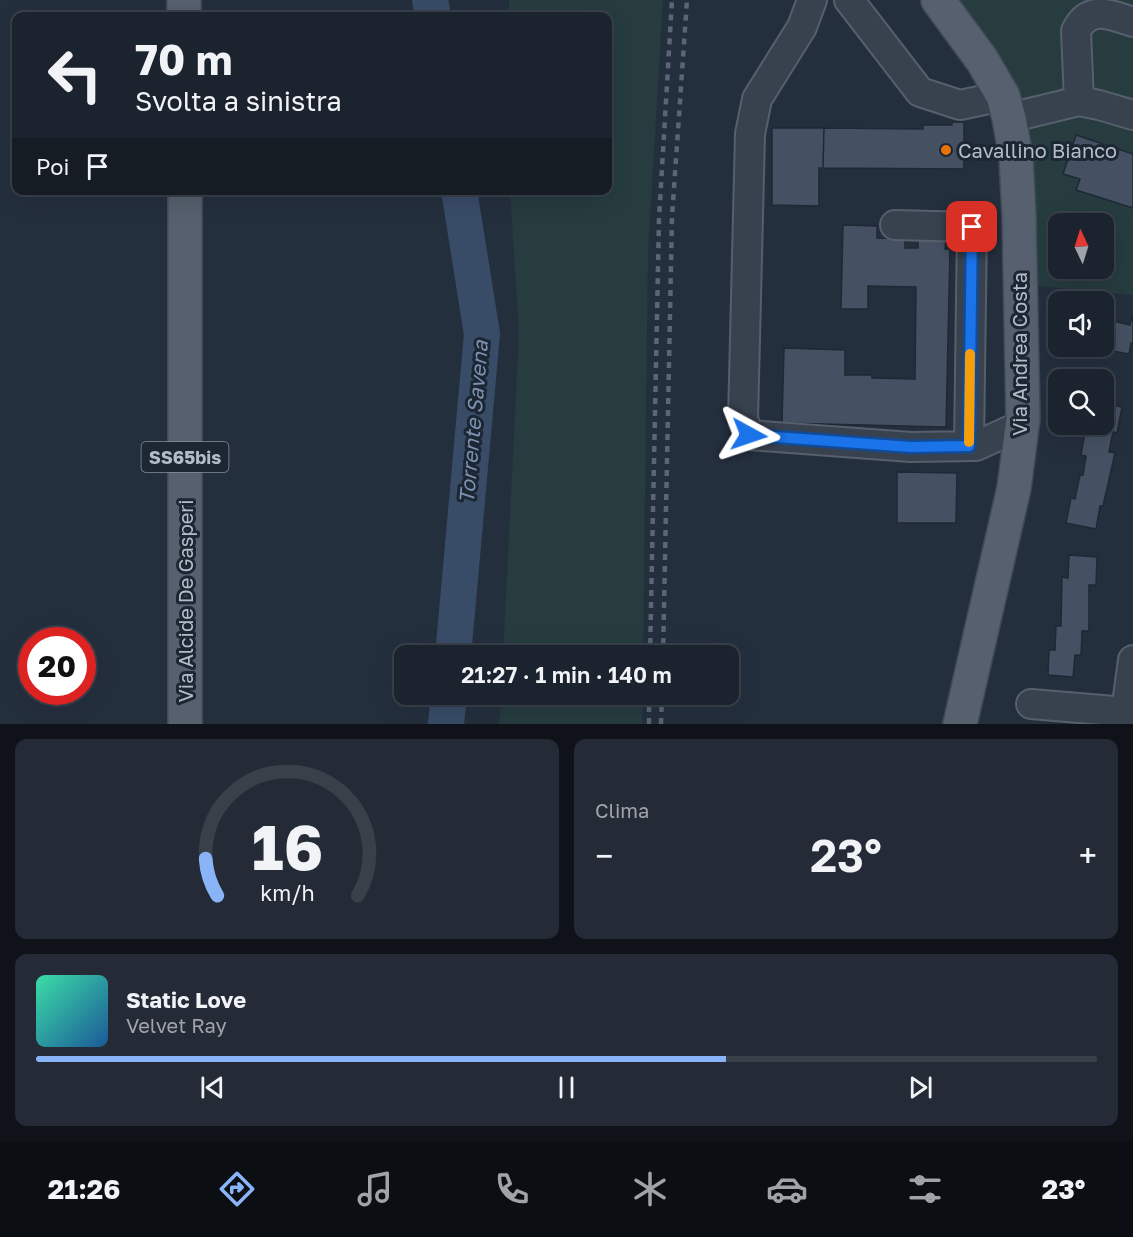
<!DOCTYPE html>
<html lang="it">
<meta charset="utf-8">
<style>
:root{--surface:#1b232e;--page:#242b36;--text:#f1f3f6;--muted:#a0a4aa;--line:#39404a;--accent:#8ab4f8}
body{margin:0;font-family:"Golos Text",sans-serif;background:var(--page);color:var(--text);height:100vh;display:flex;flex-direction:column;font-size:22px;white-space:nowrap}
*{box-sizing:border-box;margin:0}
p{font-size:20px;color:var(--muted)}
.icon{flex:none;width:33px;height:33px;fill:none;stroke:currentColor;stroke-width:2;stroke-linecap:round;stroke-linejoin:round}
.map{position:relative;height:724px;overflow:hidden}
.sheet{display:flex;flex-direction:column;gap:15px;padding:15px;background:#0f1319;flex:1}
.sheet>*{flex:none}
.hud{position:absolute;left:12px;top:12px;width:600px;height:183px;border-radius:12px;box-shadow:0 6px 24px #0002,0 0 0 2px var(--line);background:#1b232e;color:var(--text);overflow:hidden}
.needle{width:39px;rotate:356deg}
.tools{position:absolute;left:1048px;top:213px;display:grid;gap:12px}
.tools a{display:grid;place-items:center;width:66px;height:66px;border-radius:12px;background:var(--surface);box-shadow:0 6px 24px #0002,0 0 0 2px var(--line);font-size:30px}
.speed{position:absolute;left:18px;top:627px;display:flex;gap:12px;font-size:30px;font-weight:700;text-align:center}
.speed>*{display:grid;place-content:center;width:78px;height:78px;border-radius:50%;background:var(--surface);box-shadow:0 6px 24px #0002,0 0 0 2px var(--line);line-height:1}
.speed .limit{border:9px solid #d22;background:#fff;color:#111}
.pin{position:absolute;display:grid;place-items:center;width:51px;height:51px;color:#fff;margin:-26px;border-radius:12px;box-shadow:0 3px 9px #0006}
.me{position:absolute;width:66px;margin:-33px;rotate:95deg;stroke-linejoin:round;filter:drop-shadow(0 0 4px #0008)}
.turn{display:flex;align-items:center;gap:21px;height:126px;padding:0 24px;font-size:27px}
.turn .icon{width:78px;height:78px;stroke-width:2.5}
.turn b{display:block;font-size:42px;line-height:51px}
.then{display:flex;align-items:center;height:57px;padding:0 24px;background:#0003;gap:12px;font-size:22px}
.big{font-size:45px;font-weight:600;line-height:1.1}
.sheet .card{flex:1;display:flex;flex-direction:column;justify-content:center;gap:9px;min-width:0;padding:0 21px;border-radius:12px;background:var(--page)}
.sheet .dial{align-items:center;gap:0}
.dial svg{height:156px;overflow:visible;fill:none;stroke:var(--line);stroke-width:7;stroke-linecap:round;text-anchor:middle}
.dial text{fill:var(--text);stroke:none}
.song{display:flex;align-items:center;gap:18px}
.cover{width:72px;height:72px;border-radius:9px;background:linear-gradient(135deg,hsl(160 70% 55%),hsl(210 70% 35%))}
.played{height:6px;border-radius:3px;background:linear-gradient(90deg,var(--accent) 65%,var(--line) 65%)}
.keys{display:flex;justify-content:space-around;direction:ltr}
.heat{display:flex;justify-content:space-between;align-items:center;font-size:33px;direction:ltr}
.sheet .tiles{flex:1;display:grid;gap:15px;grid-template-columns:1fr 1fr}
.card:last-child{grid-column:span 2}
.trip{position:absolute;left:394px;top:645px;width:345px;height:60px;border-radius:12px;background:var(--surface);box-shadow:0 6px 24px #0002,0 0 0 2px var(--line);font-weight:600;line-height:60px;text-align:center}
.tabs{display:flex;height:96px;justify-content:space-around;align-items:center;background:#0b0e12;color:var(--muted)}
.tabs .icon{width:42px;height:42px}
.tabs .active{color:var(--accent)}
.tabs b{font-size:27px;color:var(--text)}
.map>svg:first-child{display:block}
.green{fill:#263c3f;fill-rule:evenodd}
.lines{fill:none;stroke-linecap:round;stroke-linejoin:round}
.river{stroke:#394c67;stroke-width:36}
.building{fill:#455162;stroke:#1f2835;stroke-width:1.5}
.minor-casing{stroke:#565f6c;stroke-width:32}
.major-casing{stroke:#414a57;stroke-width:36}
.minor{stroke:#38414e;stroke-width:28}
.major{stroke:#56606e;stroke-width:33}
.rail{stroke:#5a6575;stroke-width:4.5;stroke-dasharray:6 6;stroke-linecap:butt}
.route-casing{stroke:#114b97;stroke-width:15}
.route{stroke:#1a73e8;stroke-width:10}
.slow{stroke:#f59e0b;stroke-width:10}
.food-dot{fill:#e8710a;stroke:#1d2633;stroke-width:2}
.labels{text-anchor:middle;dominant-baseline:central;stroke-width:6;stroke-linejoin:round;paint-order:stroke}
.shield{fill:#1d2633;stroke:#878f9c;stroke-width:1.5}
.shield-label{font-size:18px;font-weight:bold;fill:#b4bcc9}
.poi-label{font-size:20px;fill:#b4bcc9;stroke:#1d2633;text-anchor:start}
.street-label{font-size:20px;fill:#b4bcc9;stroke:#1d2633}
.water-label{font-size:21px;font-style:italic;fill:#7c92b1;stroke:#1d2633}
</style>
<div class="map">
<svg width="1133" height="724" viewBox="0 0 1133 724">
<rect width="100%" height="100%" fill="#242f3e"/>
<path class="green" d="M509 0H663L648 252 643 655H503L519 334 510 191 608 190V16H509Z
M937 0H1133V295L1028 285 1014 141ZM1059 224H1104V268H1059Z
M501 695H643L642 724H499Z"/>
<g class="lines">
<path class="river" d="M430 0 433 16
M453 656 482 334 459 190
M446 724 449 694"/>
</g>
<path class="building" d="M952 122H964V169L823 168 824 128 923 129V125H952Z
M772 128H824L823 168H819V206L772 205Z
M1076 135 1133 154V208L1076 190 1080 179 1063 174Z
M843 225 877 226V238L905 239V248H918V240H946L945 249H950L946 427 782 423 784 348 845 350V375H872V378L915 379 916 287 868 286V309H841Z
M1104 314 1109 315 1108 320 1130 325 1133 314V343H1131L1129 354 1102 349 1104 346Z
M1104 404 1122 407 1117 433 1113 432 1109 452 1115 453 1103 506H1100L1096 529 1066 523 1071 498 1075 499 1080 475H1083L1086 456 1081 455 1086 426 1104 424Z
M897 472 957 473 956 523H897Z
M1069 555 1097 557 1096 585H1089V631H1082L1081 655H1075L1073 677 1048 675 1049 650H1055L1056 626H1061L1062 577 1068 578Z"/>
<g class="lines">
<g class="minor-casing">
<path id="minor" d="M812 0 802 27 757 99 750 134 743 419 749 435 911 447 976 446 1022 425
M849 0 920 92 960 105 1003 96
M1079 101 1076 31C1089 4 1111 15 1133 22
M1009 118 1079 101 1099 105 1133 115
M895 225 972 227 969 446
M1133 660 1126 712 1133 713
M1031 704 1126 712"/>
</g>
<g class="major-casing">
<path id="major" d="M184 0V16
M938 0 982 60 1003 96 1009 118 1016 157 1019 215 1023 419 1014 488 960 724
M185 190V724"/>
</g>
<use href="#minor" class="minor"/>
<use href="#major" class="major"/>
<path class="rail" d="M650 656 659 219 672 0
M663 656 672 217 687 0
M649 724V694
M661 724 662 694"/>
</g>
<g class="lines">
<g class="route-casing">
<path id="route" d="M749 435 911 447 969 446 972 227"/>
</g>
<use href="#route" class="route"/>
<path class="slow" d="M969 442 970 354"/>
</g>
<circle class="food-dot" cx="946" cy="150" r="6"/>
<g class="labels">
<rect class="shield" x="141.5" y="442" width="87" height="30" rx="4.5"/>
<g class="shield-label">
<text x="185" y="457">SS65bis</text>
</g>
<g class="poi-label">
<text x="958" y="150">Cavallino Bianco</text>
</g>
<g class="street-label">
<text transform="translate(1019 354) rotate(-90)">Via Andrea Costa</text>
<text transform="translate(185 601) rotate(-90)">Via Alcide De Gasperi</text>
</g>
<g class="water-label">
<text transform="translate(473 422) rotate(-85)">Torrente Savena</text>
</g>
</g>
</svg>
<div class="tools">
<a><svg class="needle" viewBox="-14 -14 28 28"><path d="M0-13l5 13h-10z" fill="#e53935"/><path d="M0 13l5-13h-10z" fill="#a0a4aa"/></svg></a>
<a><svg class="icon" aria-label="sound" viewBox="0 0 24 24"><path d="M4 9h4l5-4v14l-5-4H4zM17 9q2 3 0 6"/></svg></a>
<a><svg class="icon" aria-label="search" viewBox="0 0 24 24"><circle cx="10" cy="10" r="6"/><path d="M15 15l6 6"/></svg></a>
</div>
<div class="speed"><div class="limit">20</div></div>
<div class="pin" style="left:972px;top:227px;background:#d93025"><svg class="icon" aria-label="arrive" viewBox="0 0 24 24"><path d="M6 21V4h12l-3 4 3 4H6"/></svg></div>
<svg class="me" style="left:749px;top:435px" viewBox="-20 -20 40 40"><path d="M0-17L14 15 0 8-14 15z" fill="#1a73e8" stroke="#fff" stroke-width="4"/></svg>
<div class="trip">21:27 · 1 min · 140 m</div>
<div class="hud">
<div class="turn"><svg class="icon" aria-label="left" viewBox="0 0 24 24"><path d="M17 20v-9H6M10 6l-5 5 5 5"/></svg><div><b>70 m</b>Svolta a sinistra</div></div>
<div class="then">Poi<svg class="icon" aria-label="arrive" viewBox="0 0 24 24"><path d="M6 21V4h12l-3 4 3 4H6"/></svg></div>
</div>
</div>
<section class="sheet">
<div class="tiles">
<div class="card dial"><svg viewBox="0 0 100 80">
<path d="M14 69A42 42 0 1 1 86 69"/>
<path d="M14 69A42 42 0 0 1 8 50" stroke="#8ab4f8"/>
<text x="50" y="56" font-size="32" font-weight="700">16</text>
<text x="50" y="72" font-size="11">km/h</text>
</svg></div>
<div class="card"><p>Clima</p>
<div class="heat"><a>−</a><b class="big">23°</b><a>+</a></div>
</div>
<div class="card">
<div class="song"><i class="cover"></i><div><b>Static Love</b><p>Velvet Ray</p></div></div>
<div class="played"></div>
<div class="keys"><svg class="icon" aria-label="previous" viewBox="0 0 24 24"><path d="M18 5L8 12l10 7zM5 5v14"/></svg><svg class="icon" aria-label="pause" viewBox="0 0 24 24"><path d="M8 5v14M16 5v14"/></svg><svg class="icon" aria-label="next" viewBox="0 0 24 24"><path d="M6 5l10 7-10 7zM19 5v14"/></svg></div>
</div>
</div>
</section>
<nav class="tabs">
<b>21:26</b>
<svg class="icon active" aria-label="directions" viewBox="0 0 24 24"><path d="M12 3l9 9-9 9-9-9zM9 14v-3h6M13 9l2 2-2 2"/></svg>
<svg class="icon" aria-label="music" viewBox="0 0 24 24"><path d="M9 18V5l10-2v13"/><circle cx="6" cy="18" r="3"/><circle cx="16" cy="16" r="3"/></svg>
<svg class="icon" aria-label="phone" viewBox="0 0 24 24"><path d="M5 4h4l2 5-3 2q2 4 5 5l2-3 5 2v4C11 20 4 13 5 4z"/></svg>
<svg class="icon" aria-label="climate" viewBox="0 0 24 24"><path d="M12 3v18M4 7l16 10M4 17L20 7"/></svg>
<svg class="icon" aria-label="car" viewBox="0 0 24 24"><path d="M5 17H2v-5l4-1 3-4h7l3 4 3 1v5h-3M9 17h6M6 11h13"/><circle cx="7" cy="17" r="2"/><circle cx="17" cy="17" r="2"/></svg>
<svg class="icon" aria-label="filters" viewBox="0 0 24 24"><path d="M4 7h16M4 17h16"/><circle cx="9" cy="7" r="2"/><circle cx="15" cy="17" r="2"/></svg>
<b>23°</b>
</nav>
